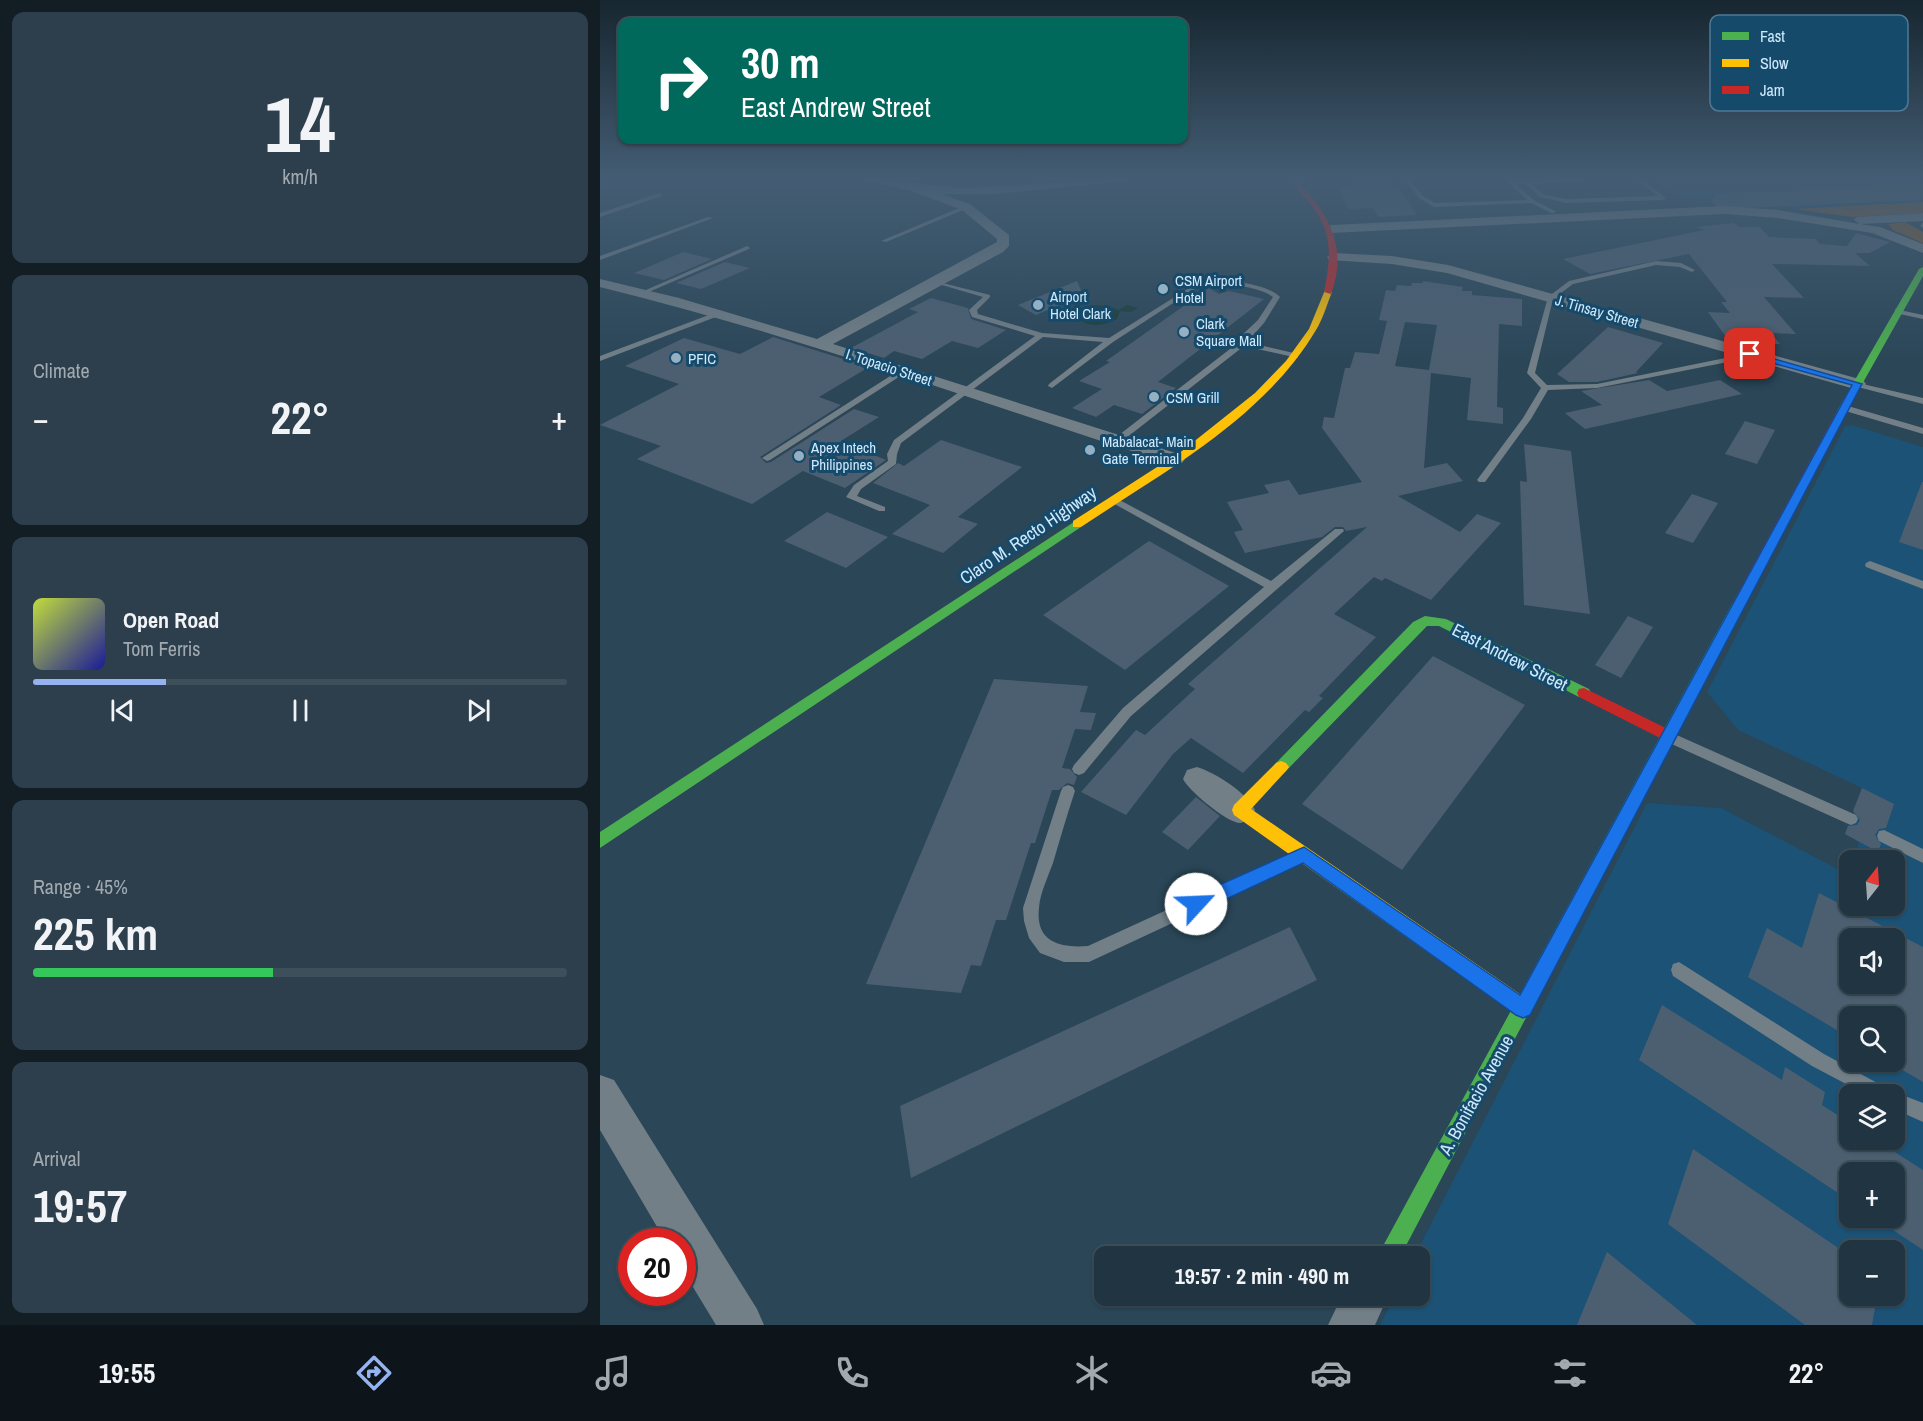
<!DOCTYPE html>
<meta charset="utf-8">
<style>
:root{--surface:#203441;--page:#2d3f4c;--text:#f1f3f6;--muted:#a2aab1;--line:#3d4f5a;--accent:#95b2f1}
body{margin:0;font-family:"Archivo Narrow",sans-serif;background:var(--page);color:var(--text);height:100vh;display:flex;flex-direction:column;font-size:22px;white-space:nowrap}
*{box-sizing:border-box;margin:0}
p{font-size:20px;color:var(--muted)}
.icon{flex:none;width:33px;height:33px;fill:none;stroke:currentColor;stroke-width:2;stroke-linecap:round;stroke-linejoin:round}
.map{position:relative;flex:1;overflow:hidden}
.panel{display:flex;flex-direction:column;gap:12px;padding:12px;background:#121d24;width:600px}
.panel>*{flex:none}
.hud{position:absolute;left:18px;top:18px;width:570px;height:126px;border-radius:12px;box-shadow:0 2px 4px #0004,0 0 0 2px var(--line);background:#00695c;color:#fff;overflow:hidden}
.needle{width:39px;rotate:17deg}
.buttons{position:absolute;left:1239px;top:850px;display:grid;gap:12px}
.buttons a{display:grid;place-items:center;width:66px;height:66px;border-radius:12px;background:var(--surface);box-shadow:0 2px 4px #0004,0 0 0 2px var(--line);font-size:30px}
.speed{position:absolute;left:18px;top:1228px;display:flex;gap:12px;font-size:30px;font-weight:700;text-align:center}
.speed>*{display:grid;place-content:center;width:78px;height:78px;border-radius:50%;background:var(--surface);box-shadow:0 2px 4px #0004,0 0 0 2px var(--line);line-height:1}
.speed .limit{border:9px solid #d22;background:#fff;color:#111}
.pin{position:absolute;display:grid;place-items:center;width:51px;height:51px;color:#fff;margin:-26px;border-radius:12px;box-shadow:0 3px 9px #0006}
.me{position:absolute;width:66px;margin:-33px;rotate:65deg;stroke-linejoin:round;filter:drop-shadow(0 0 4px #0008)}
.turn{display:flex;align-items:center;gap:21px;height:126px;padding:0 24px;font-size:27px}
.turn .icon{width:78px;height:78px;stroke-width:2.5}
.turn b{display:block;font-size:42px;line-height:51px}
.big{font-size:45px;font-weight:700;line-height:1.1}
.panel .card{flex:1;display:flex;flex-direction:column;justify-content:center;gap:9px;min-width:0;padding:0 21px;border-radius:12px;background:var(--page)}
.panel .dial{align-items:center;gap:0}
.dial b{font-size:78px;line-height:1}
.song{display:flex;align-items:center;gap:18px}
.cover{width:72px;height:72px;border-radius:9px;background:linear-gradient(135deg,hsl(70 70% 55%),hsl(240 70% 35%))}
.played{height:6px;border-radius:3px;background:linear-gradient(90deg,var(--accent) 25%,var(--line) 25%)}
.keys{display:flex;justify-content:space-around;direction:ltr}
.heat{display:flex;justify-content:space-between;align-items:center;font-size:33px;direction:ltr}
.charge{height:9px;border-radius:4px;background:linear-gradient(90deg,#34c759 45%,var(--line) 0)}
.trip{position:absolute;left:494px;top:1246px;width:336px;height:60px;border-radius:12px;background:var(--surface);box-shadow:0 2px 4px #0004,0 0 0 2px var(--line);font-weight:700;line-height:60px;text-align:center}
.menu{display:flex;height:96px;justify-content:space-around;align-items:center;background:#0d151a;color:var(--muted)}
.menu .icon{width:42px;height:42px}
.menu .on{color:var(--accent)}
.menu b{font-size:27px;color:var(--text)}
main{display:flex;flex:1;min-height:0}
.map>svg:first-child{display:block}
.built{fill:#1c5275;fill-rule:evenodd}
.green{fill:#885a2b}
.water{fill:#1a3e3a}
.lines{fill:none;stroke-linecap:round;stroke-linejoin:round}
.taxiway{fill:#4a616e;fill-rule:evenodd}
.building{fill:#4c5f71;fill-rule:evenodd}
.lane{fill:#727f87;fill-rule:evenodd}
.street{fill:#727f87;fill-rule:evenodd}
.fast{fill:#4caf50;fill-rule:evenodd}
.slow{fill:#ffc107;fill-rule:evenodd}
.jam{fill:#c62828;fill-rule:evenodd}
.route{fill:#1a73e8;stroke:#114b97;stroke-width:1.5}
.poi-dot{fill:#95b0c3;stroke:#164a6b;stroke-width:2}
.labels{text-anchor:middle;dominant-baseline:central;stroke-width:6;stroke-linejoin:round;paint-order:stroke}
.far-poi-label{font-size:15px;fill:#cfe9fd;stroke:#164a6b;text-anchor:start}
.far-street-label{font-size:15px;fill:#cfe9fd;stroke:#164a6b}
.street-label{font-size:18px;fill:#cfe9fd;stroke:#164a6b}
.key{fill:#164a6b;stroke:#4e7a97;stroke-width:1.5}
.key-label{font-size:16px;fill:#cfe9fd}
</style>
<main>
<section class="panel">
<div class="card dial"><b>14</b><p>km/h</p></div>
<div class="card"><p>Climate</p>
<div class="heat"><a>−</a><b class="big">22°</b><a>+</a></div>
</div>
<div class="card">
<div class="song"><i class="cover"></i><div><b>Open Road</b><p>Tom Ferris</p></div></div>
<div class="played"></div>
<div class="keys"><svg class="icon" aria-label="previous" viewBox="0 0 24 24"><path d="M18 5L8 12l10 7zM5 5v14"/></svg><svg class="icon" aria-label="pause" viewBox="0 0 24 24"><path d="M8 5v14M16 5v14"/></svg><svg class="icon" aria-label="next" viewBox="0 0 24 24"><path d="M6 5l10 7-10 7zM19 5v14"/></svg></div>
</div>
<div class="card"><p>Range · 45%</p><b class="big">225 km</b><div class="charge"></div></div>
<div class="card"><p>Arrival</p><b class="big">19:57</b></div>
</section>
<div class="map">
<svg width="1323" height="1325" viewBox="0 0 1323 1325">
<rect width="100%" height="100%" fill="#2a4657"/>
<path class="built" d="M1050 178H1323V209L1229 213 1159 204 1084 202Z
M1252 425 1323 447V1325H780L795 1296H819V1257H814L1047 803 1121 808 1249 875 1250 906H1294V861H1254L1259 842 1245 834 1262 788 1138 730 1107 692 1245 426ZM1250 939H1294V984H1250ZM1250 1017H1294V1062H1250ZM1250 1095H1294V1140H1250ZM1250 1173H1294V1218H1250ZM1250 1251H1294V1296H1250Z"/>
<path class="green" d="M1323 202V213L1252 217 1194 209Z
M1305 222 1323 232V243L1293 230 1288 224Z"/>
<path class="water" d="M496 305 509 306 519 310 527 305 538 308 531 312 520 311 517 319C505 326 488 328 477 318L483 309Z"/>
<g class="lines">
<path class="taxiway" d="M1323 184V200L1126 209 1116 207 1112 201 1116 195 1126 193Z"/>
</g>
<path class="building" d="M754 178H786L793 187H797L817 215 778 217 773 208 749 209 737 187 759 185Z
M1133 223 1139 227H1160L1169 237 1216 239 1220 244 1247 246 1256 233 1290 242 1270 253H1255L1270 266 1172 264 1204 298 1164 297 1196 334 1171 333 1180 344H1155L1150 337H1126L1108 312 1130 313 1121 302H1127L1089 254 990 274 963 259 1104 230 1096 227Z
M83 252 112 259 64 280 34 273Z
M125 262 150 268 101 289 76 283Z
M477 281 483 295 436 315 418 305Z
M823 281 863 287 862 291H872V295L922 299V326L899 324 897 407 903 408V424L867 420 871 378 831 373 824 468 847 463 863 481 798 496 860 532 877 514 901 523 831 600 785 578 782 581 774 577 734 614 776 637 719 696 723 698 709 712 705 710 643 773 591 738 573 754 526 815 481 792 536 730 545 735 595 689 588 684 767 527 746 531 743 527H735L722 537 645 553 634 532 643 530 627 502 669 493 664 485 689 480 699 495 762 482 722 428 724 417 734 418 745 368H750L755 352 779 354 787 321 779 320 786 290 795 291 797 285 811 286 812 283H823ZM805 322 837 325 829 370 795 366Z
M609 288 619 294 629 291 664 299 558 382 576 388 542 414 514 405 496 417 472 408 502 389 479 381 510 362 506 361Z
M331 298 368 308 371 319 406 330 378 348 352 341 322 359 294 351 284 358 251 348 318 312 309 309Z
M1008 327 1063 343 1036 372 1038 373 997 382H969L957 374Z
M173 337 269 367 219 397 241 405 160 457 166 463 171 462 254 409 279 417 241 441 286 460 245 488 203 471 152 504 37 459 61 446 0 425 79 384 25 366 84 338 140 354Z
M1049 380 1067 391 1120 380 1142 394 985 429 965 413 1002 405 981 391Z
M1145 421 1175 430 1157 464 1125 454Z
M341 440 422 467 358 517 378 524 343 553 292 534 330 505 273 483 298 463 304 466Z
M924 444 971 451 990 614 924 605 920 481 927 482Z
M1322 482H1323V550L1299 542Z
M1092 494 1118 503 1093 543 1065 533Z
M227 512 288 537 246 568 184 541Z
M549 541 629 586 525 670 443 615Z
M1028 616 1053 627 1021 678 995 665Z
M833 656 925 705 802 870 702 804Z
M394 679 488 686 480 712 496 713 491 730 475 729 462 768 470 769 477 777 474 785 467 783 459 790H452L435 843H431L406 920H396L381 966 371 965 361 993 266 984Z
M1262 788 1294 804 1286 828 1279 829 1275 835 1281 844 1278 852 1245 834 1248 826 1257 825 1260 820 1253 811Z
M596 797 620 816 588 850 562 832Z
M1219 893 1323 947V1082L1294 1065V1017H1250V1038L1148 977 1167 928 1202 948ZM1250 939H1294V984H1250Z
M690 927 717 980 311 1178 300 1106Z
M1062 1005 1182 1080 1185 1067 1225 1092 1222 1105 1250 1123V1140H1276L1323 1170V1250L1275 1218H1294V1173H1250V1201L1039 1060Z
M1093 1149 1250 1256V1296H1277L1272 1325H1205L1068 1224Z
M1007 1252 1097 1325H977Z"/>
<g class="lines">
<path class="lane" d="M511 178H515L516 179 511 180Z
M803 178H808L823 196 835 203 927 200 906 181 908 178 913 181 1016 178 932 184 944 195 966 199 1058 196 1034 178H1040L1066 198 1063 200 966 203 940 197 926 184H916L934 200 955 211V213H951L931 203 834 207 819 198Z
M60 193 62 196 0 217V213Z
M366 205 368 208 286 242 281 241Z
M108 217 113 218 0 260V256Z
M1323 222V228L1320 226Z
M147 246 150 248 149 249 44 294 39 293Z
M1056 261 1081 263 1095 270 1092 272 1080 267 1056 265 973 284 953 299 935 373 947 385 997 384 1150 353H1153V357L997 388 948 390 931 419 885 482H879L877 480 923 418 941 388 927 373 948 297 969 281Z
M611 280C631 281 666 283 680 297L664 323 647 342 698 354V358L644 346 521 442H515V438L639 342 640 337 658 320 673 297C658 285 617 282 598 287L513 342 452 388 448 386 449 384 503 342 443 337 301 443 297 454 296 464 261 489 257 496 285 507V511H279L246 497 254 485 288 461 287 454 294 440 435 336 372 317 369 310 383 297 335 283V281L390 295V297L377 310 378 314 442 333 509 338 594 285Z
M1295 309 1323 315V319L1295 313Z
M114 313 121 315 0 361V356Z
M298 371 305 373 170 460 167 461 162 458Z
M1254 382 1323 398V404L1254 386Z
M1242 406H1248L1323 428V434L1242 410Z
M514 497 671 581 735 529H743L744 531 531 716 484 773 479 775 474 773 472 769 474 765 523 708 664 587 511 502 509 500Z
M1270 561 1323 581V589L1266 567 1265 565 1266 563Z
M1070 732 1256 815 1258 819 1256 823 1251 825 1246 823 1065 741 1063 737 1065 733Z
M468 785 473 787 475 791C467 815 460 839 453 863 448 877 440 893 439 908 435 943 461 948 488 946L693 852 698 850 703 852 705 857 703 862 489 962H464L440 953 429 938 424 921 423 908 461 791 463 787Z
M1284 830 1323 849V863L1279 841 1277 836 1279 831Z
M1079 962 1224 1054 1292 1091 1323 1103V1122L1294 1109V1095H1267L1212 1066 1073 976 1071 970 1073 964Z"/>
<path class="street" d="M262 178 364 188 532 178 527 181 396 194H341L370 204 409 235V246L403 252 233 344 582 455 585 459 582 463H568C380 402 192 334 0 287V279L79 298 217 339 397 242V239L362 210 312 191 263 180Z
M1124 206 1178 210 1260 224 1254 220 1256 217 1323 213V221L1260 224 1280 227 1323 244V253L1272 233 1178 218 1124 214 731 233 725 229 731 225Z
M734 253 792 256 848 265 1263 380 1266 384 1263 388H1251L847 273 792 264 729 260 727 257Z
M597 767C616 773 646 792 655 810L651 819C647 820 644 822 641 823 628 824 588 790 583 779L587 770Z
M0 1075 14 1080 157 1309 164 1325H116L82 1269V1242H66L0 1130Z
M742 1296H788L775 1325H728Z"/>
<path class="fast" d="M1323 267V276L1247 411 1239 413 1237 411 1319 269Z
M477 520 481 521V527L0 848V832Z
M1138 600 1144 604 800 1257H777L1132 604Z
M825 616 846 619 989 689 991 693 989 697H979L839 626H827L686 771 681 773 676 771 673 767 676 763 813 622Z"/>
<path class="slow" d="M725 290 732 292C727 304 723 319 716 330 663 419 565 471 481 527H473V521L582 451 655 393 686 361 709 329Z
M681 761 686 763 689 767 686 771 651 809 930 1001 932 1008 930 1015 923 1017 916 1015 634 815 632 810 634 805 676 763Z"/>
<path class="jam" d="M688 178H694C727 210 749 246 731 294L724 292C736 234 726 220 688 178Z
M1242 408 1247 411 1144 604 1138 608 1134 607 1132 604 1237 411Z
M984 688 1074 732 1076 736 1074 740 1069 742 1064 740 979 697 977 693 979 689Z"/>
</g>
<linearGradient id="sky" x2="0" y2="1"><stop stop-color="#172630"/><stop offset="0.49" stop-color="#445d74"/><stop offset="1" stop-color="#445d74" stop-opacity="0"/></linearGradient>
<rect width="1323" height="363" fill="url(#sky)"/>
<path class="route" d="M1150 352 1262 384 930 1015 923 1018 916 1015 703 863 603 910 596 913 590 910 588 904 590 898 704 847 920 995 1252 385 1147 356V353Z"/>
<g class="poi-dot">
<circle cx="563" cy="289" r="6"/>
<circle cx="438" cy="305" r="6"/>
<circle cx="584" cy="332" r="6"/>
<circle cx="76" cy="358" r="6"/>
<circle cx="554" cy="397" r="6"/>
<circle cx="490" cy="450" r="6"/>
<circle cx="199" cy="456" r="6"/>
</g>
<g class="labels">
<g class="far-poi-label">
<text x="575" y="280">CSM Airport<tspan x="575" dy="17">Hotel</tspan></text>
<text x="450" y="296">Airport<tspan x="450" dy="17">Hotel Clark</tspan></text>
<text x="596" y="323">Clark<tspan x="596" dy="17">Square Mall</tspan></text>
<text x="88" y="358">PFIC</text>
<text x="566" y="397">CSM Grill</text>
<text x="502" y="441">Mabalacat- Main<tspan x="502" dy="17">Gate Terminal</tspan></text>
<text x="211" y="447">Apex Intech<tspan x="211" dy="17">Philippines</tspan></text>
</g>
<g class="far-street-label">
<text transform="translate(997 311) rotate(16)">J. Tinsay Street</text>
<text transform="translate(289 367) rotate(18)">I. Topacio Street</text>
</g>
<g class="street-label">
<text transform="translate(428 535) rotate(-34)">Claro M. Recto Highway</text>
<text transform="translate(910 657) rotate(27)">East Andrew Street</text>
<text transform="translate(876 1095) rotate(-61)">A. Bonifacio Avenue</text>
</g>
</g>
<rect x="1110" y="15" width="198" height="96" rx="9" class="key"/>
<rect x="1122" y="32" width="27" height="8" fill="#4caf50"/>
<rect x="1122" y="59" width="27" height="8" fill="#ffc107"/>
<rect x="1122" y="86" width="27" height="8" fill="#c62828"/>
<g class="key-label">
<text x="1160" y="42">Fast</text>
<text x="1160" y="69">Slow</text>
<text x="1160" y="96">Jam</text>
</g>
</svg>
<div class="buttons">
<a><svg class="needle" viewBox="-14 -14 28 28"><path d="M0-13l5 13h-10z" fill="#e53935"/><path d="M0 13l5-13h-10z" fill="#a2aab1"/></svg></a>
<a><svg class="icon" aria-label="sound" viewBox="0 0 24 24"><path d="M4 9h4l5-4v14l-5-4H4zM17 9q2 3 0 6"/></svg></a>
<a><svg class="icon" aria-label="search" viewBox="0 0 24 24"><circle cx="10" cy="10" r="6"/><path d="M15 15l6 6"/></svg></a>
<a><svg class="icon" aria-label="layers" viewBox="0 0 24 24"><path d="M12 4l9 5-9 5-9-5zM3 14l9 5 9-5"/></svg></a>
<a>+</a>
<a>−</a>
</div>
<div class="speed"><div class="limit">20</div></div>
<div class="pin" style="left:1150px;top:354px;background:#d93025"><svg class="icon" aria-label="arrive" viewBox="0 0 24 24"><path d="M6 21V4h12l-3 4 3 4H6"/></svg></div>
<svg class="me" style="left:596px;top:904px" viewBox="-20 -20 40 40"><circle r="19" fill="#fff"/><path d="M0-13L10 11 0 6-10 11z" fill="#1a73e8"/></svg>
<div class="trip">19:57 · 2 min · 490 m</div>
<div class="hud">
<div class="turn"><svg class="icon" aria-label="right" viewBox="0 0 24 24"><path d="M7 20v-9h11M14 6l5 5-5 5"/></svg><div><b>30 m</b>East Andrew Street</div></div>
</div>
</div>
</main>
<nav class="menu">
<b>19:55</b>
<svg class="icon on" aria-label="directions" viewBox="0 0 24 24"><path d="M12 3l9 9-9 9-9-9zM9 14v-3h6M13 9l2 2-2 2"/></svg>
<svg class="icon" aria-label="music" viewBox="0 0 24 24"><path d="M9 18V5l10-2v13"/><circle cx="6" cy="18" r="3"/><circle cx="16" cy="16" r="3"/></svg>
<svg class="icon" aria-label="phone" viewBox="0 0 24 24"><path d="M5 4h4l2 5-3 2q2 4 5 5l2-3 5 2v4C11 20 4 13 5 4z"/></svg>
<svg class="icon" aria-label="climate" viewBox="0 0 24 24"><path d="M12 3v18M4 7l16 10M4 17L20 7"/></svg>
<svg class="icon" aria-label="car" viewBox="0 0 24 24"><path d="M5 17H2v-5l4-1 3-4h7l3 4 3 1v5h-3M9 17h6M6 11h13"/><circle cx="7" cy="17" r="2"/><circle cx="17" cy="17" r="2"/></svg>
<svg class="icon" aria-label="filters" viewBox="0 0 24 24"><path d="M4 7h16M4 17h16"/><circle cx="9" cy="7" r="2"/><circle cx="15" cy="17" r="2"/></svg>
<b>22°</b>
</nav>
